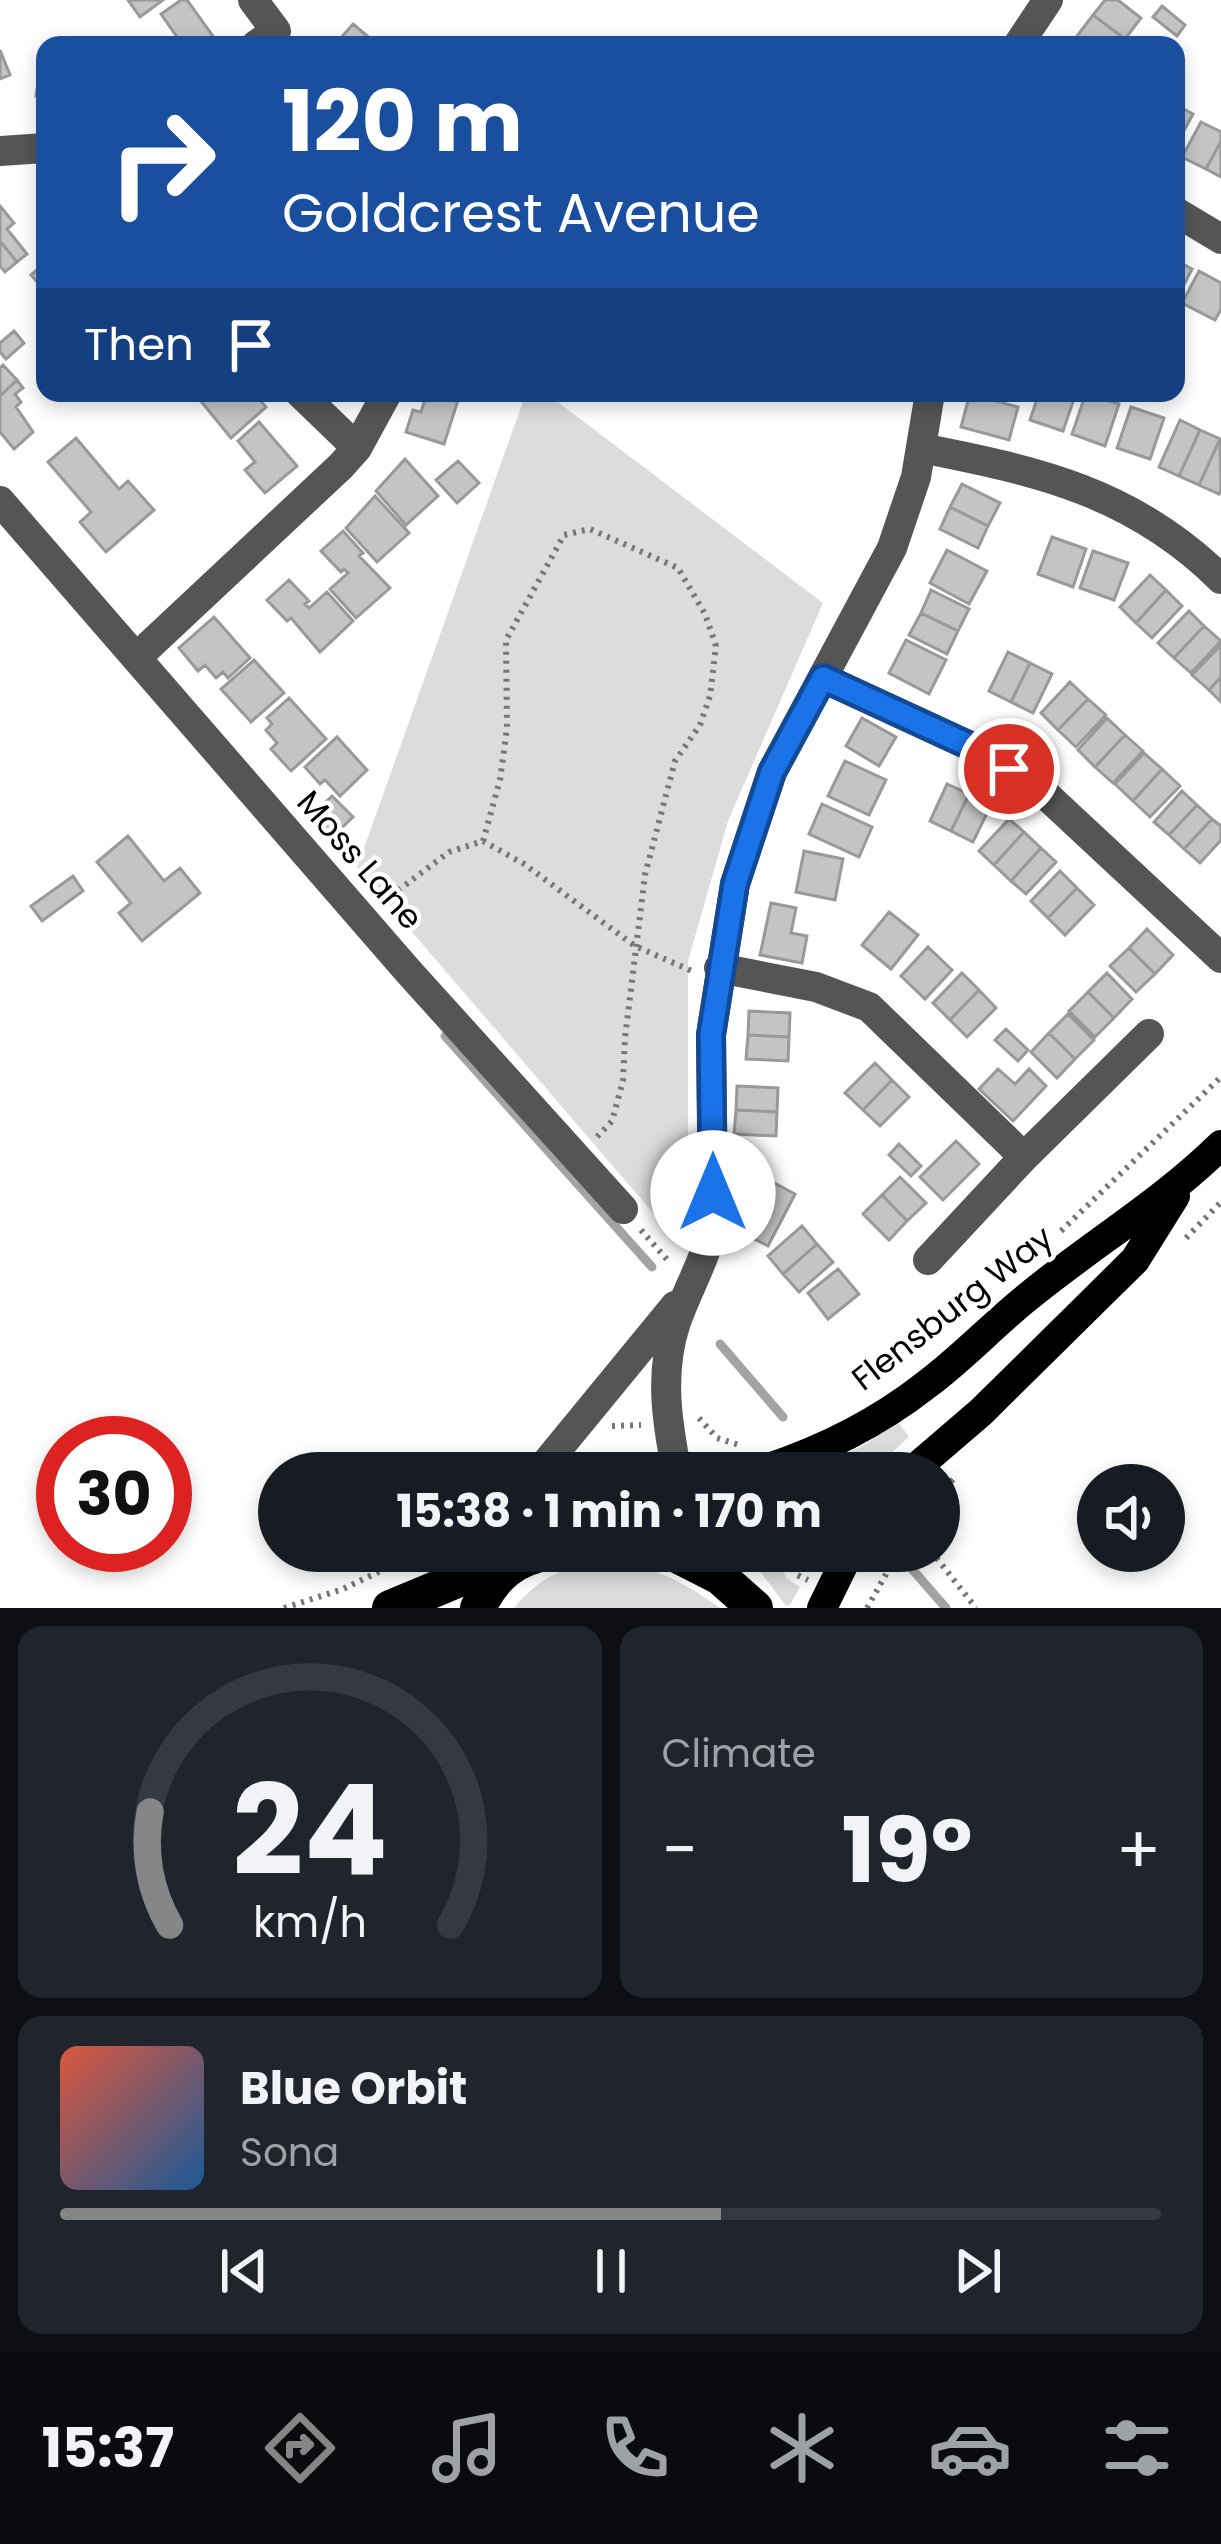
<!DOCTYPE html>
<meta charset="utf-8">
<style>
:root{--surface:#171b24;--page:#20242c;--text:#f1f3f6;--muted:#9ea1a6;--line:#363941;--accent:#858687}
body{margin:0;font-family:Poppins,sans-serif;background:var(--page);color:var(--text);height:100vh;display:flex;flex-direction:column;font-size:45px;white-space:nowrap}
*{box-sizing:border-box;margin:0}
p{font-size:39px;color:var(--muted)}
.icon{flex:none;width:66px;height:66px;fill:none;stroke:currentColor;stroke-width:2;stroke-linecap:round;stroke-linejoin:round}
.map{position:relative;height:1608px;overflow:hidden}
.drawer{display:flex;flex-direction:column;gap:18px;padding:18px;background:#0d0f14;flex:1}
.drawer>*{flex:none}
.hud{position:absolute;left:36px;top:36px;width:1149px;height:366px;border-radius:24px;box-shadow:0 6px 18px #0003;background:#1a4fa0;color:#fff;overflow:hidden}
.fabs{position:absolute;left:1077px;top:1464px;display:grid;gap:24px}
.fabs a{display:grid;place-items:center;width:108px;height:108px;border-radius:50%;background:var(--surface);box-shadow:0 6px 18px #0003;font-size:60px}
.speed{position:absolute;left:36px;top:1416px;display:flex;gap:24px;font-size:60px;font-weight:700;text-align:center}
.speed>*{display:grid;place-content:center;width:156px;height:156px;border-radius:50%;background:var(--surface);box-shadow:0 6px 18px #0003;line-height:1}
.speed .limit{border:18px solid #d22;background:#fff;color:#111}
.pin{position:absolute;display:grid;place-items:center;width:102px;height:102px;color:#fff;margin:-51px;border:6px solid #fff;border-radius:50%;box-shadow:0 3px 12px #0007}
.me{position:absolute;width:132px;margin:-66px;rotate:0deg;stroke-linejoin:round;filter:drop-shadow(0 0 9px #0008)}
.turn{display:flex;align-items:center;gap:42px;height:252px;padding:0 48px;font-size:54px}
.turn .icon{width:156px;height:156px;stroke-width:2.5}
.turn b{display:block;font-size:84px;line-height:102px}
.then{display:flex;align-items:center;height:114px;padding:0 48px;background:#0003;gap:24px;font-size:45px}
.big{font-size:90px;font-weight:700;line-height:1.1}
.drawer .widget{flex:1;display:flex;flex-direction:column;justify-content:center;gap:18px;min-width:0;padding:0 42px;border-radius:24px;background:var(--page)}
.drawer .dial{align-items:center;gap:0}
.dial svg{height:312px;overflow:visible;fill:none;stroke:var(--line);stroke-width:7;stroke-linecap:round;text-anchor:middle}
.dial text{fill:var(--text);stroke:none}
.song{display:flex;align-items:center;gap:36px}
.cover{width:144px;height:144px;border-radius:18px;background:linear-gradient(135deg,hsl(10 70% 55%),hsl(210 70% 35%))}
.played{height:12px;border-radius:6px;background:linear-gradient(90deg,var(--accent) 60%,var(--line) 60%)}
.keys{display:flex;justify-content:space-around;direction:ltr}
.heat{display:flex;justify-content:space-between;align-items:center;font-size:66px;direction:ltr}
.drawer .tiles{flex:1;display:grid;gap:18px;grid-template-columns:1fr 1fr}
.widget:last-child{grid-column:span 2}
.trip{position:absolute;left:258px;top:1452px;width:702px;height:120px;border-radius:60px;background:var(--surface);box-shadow:0 6px 18px #0003;font-weight:700;line-height:120px;text-align:center}
.tabs{display:flex;height:192px;justify-content:space-around;align-items:center;background:#090b0e;color:var(--muted)}
.tabs .icon{width:84px;height:84px}
.tabs .on{color:var(--accent)}
.tabs b{font-size:54px;color:var(--text)}
.map>svg:first-child{display:block}
.green{fill:#dcdcdc}
.lines{fill:none;stroke-linecap:round;stroke-linejoin:round}
.stream{stroke:#a3a3a3;stroke-width:9}
.building{fill:#c4c4c4;stroke:#999;stroke-width:3}
.path{stroke:#777;stroke-width:6;stroke-dasharray:3 6;stroke-linecap:butt}
.minor{stroke:#555;stroke-width:30}
.major{stroke:#000;stroke-width:30}
.highway{stroke:#000;stroke-width:36}
.route-casing{stroke:#114b97;stroke-width:30}
.route{stroke:#1a73e8;stroke-width:21}
.labels{text-anchor:middle;dominant-baseline:central;stroke-width:9;stroke-linejoin:round;paint-order:stroke}
.street-label{font-size:33px;fill:#000;stroke:#fff}
</style>
<div class="map">
<svg width="1221" height="1608" viewBox="0 0 1221 1608">
<rect width="100%" height="100%" fill="#fff"/>
<path class="green" d="M526 393H546L823 603 728 821 688 961V1147L672 1235 357 868Z
M899 1423 909 1437 869 1473H805L860 1447Z
M745 1551H777L786 1578 800 1587 790 1605 786 1606Z
M599 1560C646 1563 682 1580 720 1608H514C537 1579 564 1567 599 1560Z"/>
<g class="lines">
<path class="stream" d="M445 1036 652 1267
M720 1344 783 1417
M912 1569 946 1608"/>
</g>
<path class="building" d="M128 0H163L140 17Z
M181 0H187L218 43 167 45 177 37 161 14Z
M1105 0H1118L1141 18 1125 39 1093 15Z
M1162 6 1185 25 1177 36 1153 17Z
M1093 15 1125 39 1120 45H1089L1077 36Z
M353 24 378 45H342L339 40Z
M0 50 10 75 0 79Z
M41 63 45 64V98L36 96Z
M1176 105 1193 114 1176 145Z
M1201 122 1221 132V141L1206 169 1182 157Z
M1221 141V177L1206 169Z
M0 206 14 223 7 229 27 254 17 262 0 241Z
M0 241 17 262 5 272 0 266Z
M1176 260 1192 269 1176 300Z
M45 263V291L31 275Z
M1199 271 1221 283V309L1215 320 1182 303Z
M14 331 24 343 6 359 0 352V343Z
M3 365 17 380 0 396V368Z
M17 380 23 388 15 394 21 402 16 407 33 432 14 449 0 432V396Z
M198 393H254L266 407 231 438 196 395Z
M427 393 459 397 444 444 406 432 413 410 421 412Z
M970 393H994L992 400 1018 407 1009 440 961 427Z
M1039 393H1076L1063 431 1030 420Z
M1086 393 1119 404 1105 446 1072 434Z
M1131 407 1164 418 1150 459 1117 448Z
M1180 420 1200 430 1179 476 1159 467Z
M259 422 297 466 265 493 245 470 255 462 238 441Z
M1200 430 1220 439 1199 485 1179 476Z
M76 438 119 489 128 481 154 510 106 552 80 522 91 512 48 462Z
M1220 439 1221 490 1219 494 1199 485Z
M405 459 438 496 406 525 376 491Z
M458 461 479 483 457 503 436 480Z
M962 484 1000 503 988 526 950 507Z
M375 496 409 533 377 562 346 528Z
M950 507 988 526 978 548 940 529Z
M343 531 363 553 359 556 390 588 356 618 330 589 348 573 344 569 341 572 321 551Z
M1052 537 1086 549 1073 587 1038 574Z
M947 550 987 571 969 604 930 583Z
M1093 551 1128 563 1114 600 1080 588Z
M1150 575 1166 590 1136 623 1120 607Z
M289 580 309 601 305 604 309 608 327 592 353 621 320 652 291 618 287 621 267 600Z
M931 590 969 609 958 631 921 613Z
M1166 590 1182 606 1152 638 1136 623Z
M1189 611 1204 626 1174 658 1158 643Z
M921 613 958 631 947 654 909 635Z
M214 617 250 658 228 678 223 672 216 678 205 665 198 671 179 648Z
M1204 626 1221 641 1191 673 1174 658Z
M906 640 946 660 929 694 889 673Z
M1221 645V677L1209 690 1192 675Z
M1008 652 1030 663 1011 702 989 691Z
M254 660 284 693 251 722 221 689Z
M1030 663 1052 674 1033 713 1011 702Z
M1221 677V702L1209 690Z
M1070 682 1088 699 1058 730 1041 713Z
M289 698 326 739 291 771 271 749 277 743 266 730 272 724 267 718Z
M1088 699 1106 715 1076 747 1058 730Z
M862 718 896 737 879 766 846 746Z
M1107 718 1125 735 1095 767 1078 750Z
M1125 735 1143 751 1113 783 1095 767Z
M337 737 367 770 340 796 325 780 320 784 305 767Z
M1144 753 1162 769 1133 801 1115 784Z
M845 761 886 780 869 815 828 796Z
M1162 769 1180 786 1150 817 1133 801Z
M947 784 969 794 951 831 930 821Z
M1182 791 1197 805 1169 835 1154 822Z
M969 794 991 805 973 842 951 831Z
M332 796 353 817 332 837 312 815Z
M822 804 872 827 859 857 809 834Z
M1197 805 1212 819 1184 849 1169 835Z
M1009 819 1024 832 994 865 979 851Z
M1212 819 1221 826V840L1200 863 1184 849Z
M1024 832 1041 848 1011 881 994 865Z
M128 836 164 881 180 868 200 893 142 941 119 913 131 903 97 862Z
M1041 848 1056 862 1026 894 1011 881Z
M804 851 843 859 835 900 796 892Z
M1060 871 1077 888 1048 918 1031 901Z
M73 876 83 891 42 921 31 906Z
M1077 888 1094 905 1065 935 1048 918Z
M771 903 796 908 791 933 807 936 802 963 760 955Z
M889 912 918 935 891 969 862 945Z
M1147 929 1173 955 1155 974 1129 948Z
M928 947 952 970 925 999 901 976Z
M1129 948 1155 974 1136 992 1110 966Z
M962 973 979 990 950 1020 933 1003Z
M1107 973 1132 999 1114 1018 1088 992Z
M979 990 996 1008 967 1037 950 1020Z
M1088 992 1114 1018 1095 1037 1069 1011Z
M749 1011 790 1013 789 1037 748 1035Z
M1068 1014 1094 1040 1075 1059 1049 1033Z
M1006 1029 1028 1050 1018 1061 995 1040Z
M1049 1033 1075 1059 1057 1078 1031 1052Z
M748 1035 789 1037 788 1061 746 1059Z
M875 1063 892 1080 863 1110 845 1093Z
M998 1069 1015 1084 1029 1069 1046 1086 1013 1121 979 1089Z
M892 1080 909 1097 880 1126 863 1110Z
M737 1086 778 1088 777 1112 736 1110Z
M736 1110 777 1112 776 1136 734 1134Z
M956 1141 979 1164 943 1200 920 1177Z
M899 1144 921 1166 911 1176 889 1155Z
M900 1177 926 1203 907 1221 882 1195Z
M767 1179 795 1194 768 1246 739 1231Z
M882 1195 907 1221 889 1240 863 1214Z
M802 1226 817 1244 783 1274 768 1256Z
M817 1244 833 1262 799 1292 783 1274Z
M838 1269 859 1294 828 1319 808 1293Z"/>
<g class="lines">
<path class="path" d="M483 841 500 780 507 728 506 640 564 535 590 529 678 568 705 614 716 646 710 696 700 725 675 761 645 875 625 1038 623 1081 612 1121 596 1138
M384 901 449 852 483 841 524 864 635 946 692 971
M641 1230 670 1263
M1061 1231 1221 1077
M1186 1238 1221 1202
M699 1418 717 1438 742 1446
M612 1426 641 1425
M939 1495 956 1476
M788 1551 795 1574 808 1580
M931 1551 976 1608
M284 1608 343 1589 422 1551
M867 1608 899 1551"/>
<path class="minor" d="M253 0 276 31 256 45
M1018 45 1048 0
M0 151 45 148
M1176 212 1221 239
M300 393 357 448
M921 448C1038 471 1133 492 1221 579
M0 501 408 971 623 1209
M136 658 341 466 357 448 387 393
M823 678 968 745 1047 796 1221 958
M719 968 816 987 869 1007 1024 1157
M928 1260 1024 1157 1149 1034
M538 1473 675 1306
M677 1473C667 1422 659 1373 676 1322 688 1288 706 1259 713 1223L711 1035 735 884 772 772 892 548 916 477 930 393"/>
<path class="major" d="M753 1473C815 1454 875 1425 926 1385 961 1359 991 1327 1024 1300 1089 1246 1161 1204 1221 1145
M910 1473 981 1412 1135 1260 1175 1196
M822 1608 850 1551"/>
<path class="highway" d="M669 1551 720 1577 755 1608
M390 1608 462 1578 497 1575
M478 1608C495 1573 514 1559 552 1551"/>
</g>
<g class="lines">
<g class="route-casing">
<path id="route" d="M713 1193 711 1035 735 884 772 772 823 678 968 745 1009 769"/>
</g>
<use href="#route" class="route"/>
</g>
<g class="labels">
<g class="street-label">
<text transform="translate(360 860) rotate(49)">Moss Lane</text>
<text transform="translate(952 1308) rotate(-38)">Flensburg Way</text>
</g>
</g>
</svg>
<div class="fabs">
<a><svg class="icon" aria-label="sound" viewBox="0 0 24 24"><path d="M4 9h4l5-4v14l-5-4H4zM17 9q2 3 0 6"/></svg></a>
</div>
<div class="speed"><div class="limit">30</div></div>
<div class="pin" style="left:1009px;top:769px;background:#d93025"><svg class="icon" aria-label="arrive" viewBox="0 0 24 24"><path d="M6 21V4h12l-3 4 3 4H6"/></svg></div>
<svg class="me" style="left:713px;top:1193px" viewBox="-20 -20 40 40"><circle r="19" fill="#fff"/><path d="M0-13L10 11 0 6-10 11z" fill="#1a73e8"/></svg>
<div class="trip">15:38 · 1 min · 170 m</div>
<div class="hud">
<div class="turn"><svg class="icon" aria-label="right" viewBox="0 0 24 24"><path d="M7 20v-9h11M14 6l5 5-5 5"/></svg><div><b>120 m</b>Goldcrest Avenue</div></div>
<div class="then">Then<svg class="icon" aria-label="arrive" viewBox="0 0 24 24"><path d="M6 21V4h12l-3 4 3 4H6"/></svg></div>
</div>
</div>
<section class="drawer">
<div class="tiles">
<div class="widget dial"><svg viewBox="0 0 100 80">
<path d="M14 69A42 42 0 1 1 86 69"/>
<path d="M14 69A42 42 0 0 1 9 40" stroke="#858687"/>
<text x="50" y="56" font-size="32" font-weight="700">24</text>
<text x="50" y="72" font-size="11">km/h</text>
</svg></div>
<div class="widget"><p>Climate</p>
<div class="heat"><a>−</a><b class="big">19°</b><a>+</a></div>
</div>
<div class="widget">
<div class="song"><i class="cover"></i><div><b>Blue Orbit</b><p>Sona</p></div></div>
<div class="played"></div>
<div class="keys"><svg class="icon" aria-label="previous" viewBox="0 0 24 24"><path d="M18 5L8 12l10 7zM5 5v14"/></svg><svg class="icon" aria-label="pause" viewBox="0 0 24 24"><path d="M8 5v14M16 5v14"/></svg><svg class="icon" aria-label="next" viewBox="0 0 24 24"><path d="M6 5l10 7-10 7zM19 5v14"/></svg></div>
</div>
</div>
</section>
<nav class="tabs">
<b>15:37</b>
<svg class="icon on" aria-label="directions" viewBox="0 0 24 24"><path d="M12 3l9 9-9 9-9-9zM9 14v-3h6M13 9l2 2-2 2"/></svg>
<svg class="icon" aria-label="music" viewBox="0 0 24 24"><path d="M9 18V5l10-2v13"/><circle cx="6" cy="18" r="3"/><circle cx="16" cy="16" r="3"/></svg>
<svg class="icon" aria-label="phone" viewBox="0 0 24 24"><path d="M5 4h4l2 5-3 2q2 4 5 5l2-3 5 2v4C11 20 4 13 5 4z"/></svg>
<svg class="icon" aria-label="climate" viewBox="0 0 24 24"><path d="M12 3v18M4 7l16 10M4 17L20 7"/></svg>
<svg class="icon" aria-label="car" viewBox="0 0 24 24"><path d="M5 17H2v-5l4-1 3-4h7l3 4 3 1v5h-3M9 17h6M6 11h13"/><circle cx="7" cy="17" r="2"/><circle cx="17" cy="17" r="2"/></svg>
<svg class="icon" aria-label="filters" viewBox="0 0 24 24"><path d="M4 7h16M4 17h16"/><circle cx="9" cy="7" r="2"/><circle cx="15" cy="17" r="2"/></svg>
</nav>
